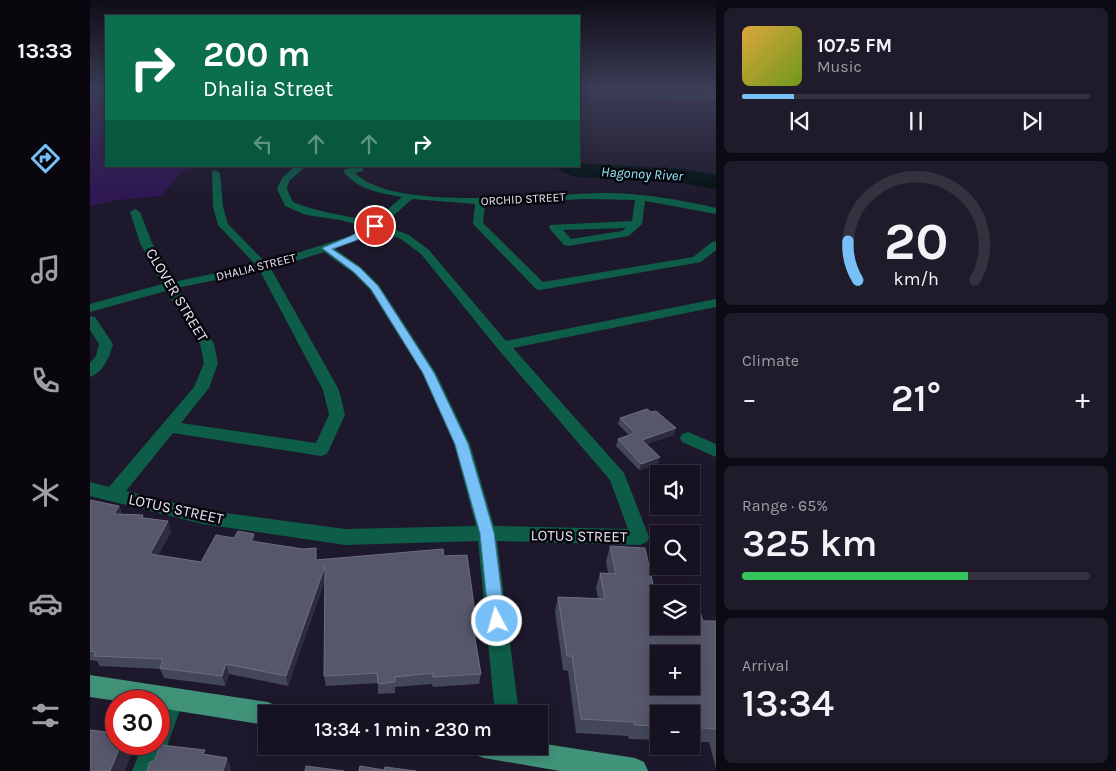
<!DOCTYPE html>
<meta charset="utf-8">
<style>
:root{--surface:#161221;--page:#1f1b2a;--text:#f1f3f6;--muted:#9e9ea5;--line:#35323f;--accent:#77c0f7}
body{margin:0;font-family:Karla,sans-serif;background:var(--page);color:var(--text);height:100vh;display:flex;flex-direction:column;font-size:19px;white-space:nowrap}
*{box-sizing:border-box;margin:0}
p{font-size:16px;color:var(--muted)}
.icon{flex:none;width:28px;height:28px;fill:none;stroke:currentColor;stroke-width:2;stroke-linecap:round;stroke-linejoin:round}
.map{position:relative;flex:1;overflow:hidden}
.sheet{display:flex;flex-direction:column;gap:8px;padding:8px;background:#0c0a12;width:400px}
.sheet>*{flex:none}
.top-card{position:absolute;left:15px;top:15px;width:475px;height:152px;border-radius:0px;box-shadow:0 2px 12px #0003,0 0 0 1px var(--line);background:#0b6e4f;color:#fff;overflow:hidden}
.buttons{position:absolute;left:560px;top:465px;display:grid;gap:10px}
.buttons a{display:grid;place-items:center;width:50px;height:50px;border-radius:0px;background:var(--surface);box-shadow:0 2px 12px #0003,0 0 0 1px var(--line);font-size:25px}
.speed{position:absolute;left:15px;top:690px;display:flex;gap:10px;font-size:25px;font-weight:700;text-align:center}
.speed>*{display:grid;place-content:center;width:65px;height:65px;border-radius:50%;background:var(--surface);box-shadow:0 2px 12px #0003,0 0 0 1px var(--line);line-height:1}
.speed .limit{border:8px solid #d22;background:#fff;color:#111}
.pin{position:absolute;display:grid;place-items:center;width:42px;height:42px;color:#fff;margin:-21px;border:2px solid #fff;border-radius:50%;box-shadow:0 1px 5px #0007}
.me{position:absolute;width:55px;margin:-28px;rotate:354deg;stroke-linejoin:round;filter:drop-shadow(0 0 4px #0008)}
.turn{display:flex;align-items:center;gap:18px;height:105px;padding:0 15px;font-size:22px}
.turn .icon{width:65px;height:65px;stroke-width:2.5}
.turn b{display:block;font-size:35px;line-height:42px}
.lanes{display:flex;align-items:center;height:48px;padding:0 15px;background:#0003;justify-content:center;gap:25px;direction:ltr}
.lanes .off{opacity:.35}
.big{font-size:38px;font-weight:600;line-height:1.1}
.sheet .tile{flex:1;display:flex;flex-direction:column;justify-content:center;gap:8px;min-width:0;padding:0 18px;border-radius:8px;background:var(--page)}
.sheet .dial{align-items:center;gap:0}
.dial svg{height:130px;overflow:visible;fill:none;stroke:var(--line);stroke-width:7;stroke-linecap:round;text-anchor:middle}
.dial text{fill:var(--text);stroke:none}
.song{display:flex;align-items:center;gap:15px}
.cover{width:60px;height:60px;border-radius:8px;background:linear-gradient(135deg,hsl(40 70% 55%),hsl(80 70% 35%))}
.played{height:5px;border-radius:2px;background:linear-gradient(90deg,var(--accent) 15%,var(--line) 15%)}
.keys{display:flex;justify-content:space-around;direction:ltr}
.heat{display:flex;justify-content:space-between;align-items:center;font-size:28px;direction:ltr}
.charge{height:8px;border-radius:4px;background:linear-gradient(90deg,#34c759 65%,var(--line) 0)}
.trip{position:absolute;left:168px;top:705px;width:290px;height:50px;border-radius:0px;background:var(--surface);box-shadow:0 2px 12px #0003,0 0 0 1px var(--line);font-weight:600;line-height:50px;text-align:center}
main{display:flex;flex:1;min-height:0}
.tabs{display:flex;flex-direction:column;width:90px;justify-content:space-around;align-items:center;background:#09070d;color:var(--muted)}
.tabs .icon{width:35px;height:35px}
.tabs .selected{color:var(--accent)}
.tabs b{font-size:22px;color:var(--text)}
.map>svg:first-child{display:block}
.green{fill:#2e1753}
.lines{fill:none;stroke-linecap:round;stroke-linejoin:round}
.river{fill:#021113;fill-rule:evenodd}
.street{fill:#0d5d48;fill-rule:evenodd}
.primary{fill:#409379;fill-rule:evenodd}
.wall{fill:#44465a}
.shaded-wall{fill:#2e2c41}
.building{fill:#56576b;stroke:#6d6e80;fill-rule:evenodd}
.route{fill:#77c0f7;stroke:#4d7da1}
.labels{text-anchor:middle;dominant-baseline:central;stroke-width:5;stroke-linejoin:round;paint-order:stroke}
.far-street-label{font-size:12px;fill:#e9e6f3;stroke:#08060d}
.far-water-label{font-size:14px;font-style:italic;fill:#90ecf8;stroke:#08060d}
.street-label{font-size:15px;fill:#e9e6f3;stroke:#08060d}
</style>
<main>
<nav class="tabs">
<b>13:33</b>
<svg class="icon selected" aria-label="directions" viewBox="0 0 24 24"><path d="M12 3l9 9-9 9-9-9zM9 14v-3h6M13 9l2 2-2 2"/></svg>
<svg class="icon" aria-label="music" viewBox="0 0 24 24"><path d="M9 18V5l10-2v13"/><circle cx="6" cy="18" r="3"/><circle cx="16" cy="16" r="3"/></svg>
<svg class="icon" aria-label="phone" viewBox="0 0 24 24"><path d="M5 4h4l2 5-3 2q2 4 5 5l2-3 5 2v4C11 20 4 13 5 4z"/></svg>
<svg class="icon" aria-label="climate" viewBox="0 0 24 24"><path d="M12 3v18M4 7l16 10M4 17L20 7"/></svg>
<svg class="icon" aria-label="car" viewBox="0 0 24 24"><path d="M5 17H2v-5l4-1 3-4h7l3 4 3 1v5h-3M9 17h6M6 11h13"/><circle cx="7" cy="17" r="2"/><circle cx="17" cy="17" r="2"/></svg>
<svg class="icon" aria-label="filters" viewBox="0 0 24 24"><path d="M4 7h16M4 17h16"/><circle cx="9" cy="7" r="2"/><circle cx="15" cy="17" r="2"/></svg>
</nav>
<div class="map">
<svg width="626" height="771" viewBox="0 0 626 771">
<rect width="100%" height="100%" fill="#1e182c"/>
<path class="green" d="M0 93H16V166H113L91 173 71 196 28 200 0 206Z"/>
<g class="lines">
<path class="river" d="M489 163 592 169 626 175V189L592 183 486 177 470 171 467 166H489Z"/>
<path class="street" d="M551 94 626 95V99L554 98 550 96Z
M205 166 215 167 199 181 197 189 203 202C229 213 256 215 283 222L312 197C290 193 268 190 253 171L255 169 273 167V171L265 173C306 214 463 192 521 193 557 194 592 200 626 208V214L555 201 552 224 539 236 478 246 474 245 460 229 459 227 460 225 542 221 545 200 494 199 395 204 393 223 453 282 603 257 622 242 626 241V250L611 262 450 290 446 289 384 225 383 223 385 204 322 199 293 225 319 235 339 250 416 341 626 299V307L423 348 534 473 559 537 557 542 550 545 407 541 429 714H405L388 541 255 545 113 524 0 496V482L19 487 104 387 114 363 110 344 76 291 0 312V304L72 284 50 243 40 212 45 209 50 212 62 243 83 282 166 265 128 225 123 207 122 171 125 170 130 173 133 207 138 224 176 263 260 236 276 227 250 220 216 215 195 206 187 189 192 178ZM536 228 532 231 481 239 473 230ZM286 230 311 239 331 254 408 349 520 480 538 529 404 526 380 444 346 373 289 285 271 267 245 249 268 240ZM234 252 263 273 280 290 332 373 364 444 386 526 255 529 113 510 36 491 83 433 231 456 237 454 255 415 249 390 181 269ZM170 271 233 390 239 415 226 443 91 423 119 388 128 363 124 344 87 288Z
M0 316 5 317 23 344C20 356 13 373 0 377V363L6 356 9 344 0 330Z
M598 432 626 444V457L592 442 590 438 592 434Z
M82 688 90 691 94 699 68 771H42L53 744H69V703L74 691Z"/>
<path class="primary" d="M0 675 178 702 186 706 190 714H176V725L69 708V701H27L0 697Z
M449 743 545 758 554 762 558 771H470L394 758 385 755 382 746H449Z"/>
</g>
<path class="wall" d="M604 89H626V94L610 93Z
M530 418 584 435 556 444 568 464 549 470 526 446 528 439 539 435 528 424Z
M0 500 29 506 32 514 78 521 81 532 68 555 111 562 166 541 227 560 354 556 387 627 386 637H385L391 674 389 684 343 687 342 684 305 687V693L288 694V683L236 686 234 676 235 580 198 686 139 674 135 686 74 678 70 669 10 666 7 661 0 660Z
M520 546 566 598 613 621H626V769L619 742H601V714H569V740L539 739 538 736 486 733 478 671 473 670 465 611 468 597 508 598 506 588 510 573H518L516 561Z"/>
<path class="shaded-wall" d="M586 428 584 435 550 446 552 440Z
M570 457 568 464 549 470 551 464Z
M29 506 33 517 24 514Z
M78 521 81 532 63 564 60 554Z
M164 534 166 545 161 541Z
M235 566 236 576 198 686 196 676Z
M136 664 139 674 135 686 132 676Z
M31 744H40L43 750 35 771H20Z
M137 758 141 768 140 771H133Z"/>
<path class="building" d="M557 409 561 412 566 411 586 428 552 440 570 457 551 464 528 439 545 433 530 418Z
M0 500 29 506 24 514 53 515 52 518 78 521 60 554 111 562 126 535 144 538 148 531 164 534 161 541 213 549 226 548V560L353 549 354 556 377 555 387 627H383L391 674 343 677V673L305 677V682L288 684 287 673 234 676 235 566 196 676 136 664 132 676 70 668 73 659 4 656 6 652 0 651Z
M520 546 555 548 566 598H569V626H601V600H606L613 621H626V729L601 727V714H569V726L545 725 544 722 491 719 482 656H477L468 597 515 599 510 573 526 574ZM569 654H601V686H569Z
M0 730 26 733V744H31L20 771H0Z
M71 745 115 750 113 754 137 758 133 771H57L60 762 64 761Z
M216 766 254 771H215Z
M270 766 294 770 295 767 326 771H269Z"/>
<linearGradient id="sky" x2="0" y2="1"><stop stop-color="#100d18"/><stop offset="0.45" stop-color="#3b3d56"/><stop offset="1" stop-color="#3b3d56" stop-opacity="0"/></linearGradient>
<rect width="626" height="197" fill="url(#sky)"/>
<path class="route" d="M282 224 289 226 267 240 242 249 270 268 288 286 344 373 378 444 404 533 415 621 412 626 407 628 401 626 399 621 390 533 365 444 333 373 281 289 264 272 232 248 261 236Z"/>
<g class="labels">
<g class="far-street-label">
<text transform="translate(433 199) rotate(-3)">ORCHID STREET</text>
<text transform="translate(166 267) rotate(-14)">DHALIA STREET</text>
</g>
<g class="far-water-label">
<text transform="translate(552 174) rotate(3)">Hagonoy River</text>
</g>
<g class="street-label">
<text transform="translate(87 295) rotate(59)">CLOVER STREET</text>
<text transform="translate(86 509) rotate(12)">LOTUS STREET</text>
<text transform="translate(489 536) rotate(1)">LOTUS STREET</text>
</g>
</g>
</svg>
<div class="buttons">
<a><svg class="icon" aria-label="sound" viewBox="0 0 24 24"><path d="M4 9h4l5-4v14l-5-4H4zM17 9q2 3 0 6"/></svg></a>
<a><svg class="icon" aria-label="search" viewBox="0 0 24 24"><circle cx="10" cy="10" r="6"/><path d="M15 15l6 6"/></svg></a>
<a><svg class="icon" aria-label="layers" viewBox="0 0 24 24"><path d="M12 4l9 5-9 5-9-5zM3 14l9 5 9-5"/></svg></a>
<a>+</a>
<a>−</a>
</div>
<div class="speed"><div class="limit">30</div></div>
<div class="pin" style="left:285px;top:226px;background:#d93025"><svg class="icon" aria-label="arrive" viewBox="0 0 24 24"><path d="M6 21V4h12l-3 4 3 4H6"/></svg></div>
<svg class="me" style="left:407px;top:621px" viewBox="-20 -20 40 40"><circle r="17" fill="#77c0f7" stroke="#fff" stroke-width="3"/><path d="M0-11L8 9 0 5-8 9z" fill="#fff"/></svg>
<div class="trip">13:34 · 1 min · 230 m</div>
<div class="top-card">
<div class="turn"><svg class="icon" aria-label="right" viewBox="0 0 24 24"><path d="M7 20v-9h11M14 6l5 5-5 5"/></svg><div><b>200 m</b>Dhalia Street</div></div>
<div class="lanes"><svg class="icon off" aria-label="left" viewBox="0 0 24 24"><path d="M17 20v-9H6M10 6l-5 5 5 5"/></svg><svg class="icon off" aria-label="ahead" viewBox="0 0 24 24"><path d="M12 20V5M6 11l6-6 6 6"/></svg><svg class="icon off" aria-label="ahead" viewBox="0 0 24 24"><path d="M12 20V5M6 11l6-6 6 6"/></svg><svg class="icon" aria-label="right" viewBox="0 0 24 24"><path d="M7 20v-9h11M14 6l5 5-5 5"/></svg></div>
</div>
</div>
<section class="sheet">
<div class="tile">
<div class="song"><i class="cover"></i><div><b>107.5 FM</b><p>Music</p></div></div>
<div class="played"></div>
<div class="keys"><svg class="icon" aria-label="previous" viewBox="0 0 24 24"><path d="M18 5L8 12l10 7zM5 5v14"/></svg><svg class="icon" aria-label="pause" viewBox="0 0 24 24"><path d="M8 5v14M16 5v14"/></svg><svg class="icon" aria-label="next" viewBox="0 0 24 24"><path d="M6 5l10 7-10 7zM19 5v14"/></svg></div>
</div>
<div class="tile dial"><svg viewBox="0 0 100 80">
<path d="M14 69A42 42 0 1 1 86 69"/>
<path d="M14 69A42 42 0 0 1 8 45" stroke="#77c0f7"/>
<text x="50" y="56" font-size="32" font-weight="700">20</text>
<text x="50" y="72" font-size="11">km/h</text>
</svg></div>
<div class="tile"><p>Climate</p>
<div class="heat"><a>−</a><b class="big">21°</b><a>+</a></div>
</div>
<div class="tile"><p>Range · 65%</p><b class="big">325 km</b><div class="charge"></div></div>
<div class="tile"><p>Arrival</p><b class="big">13:34</b></div>
</section>
</main>
